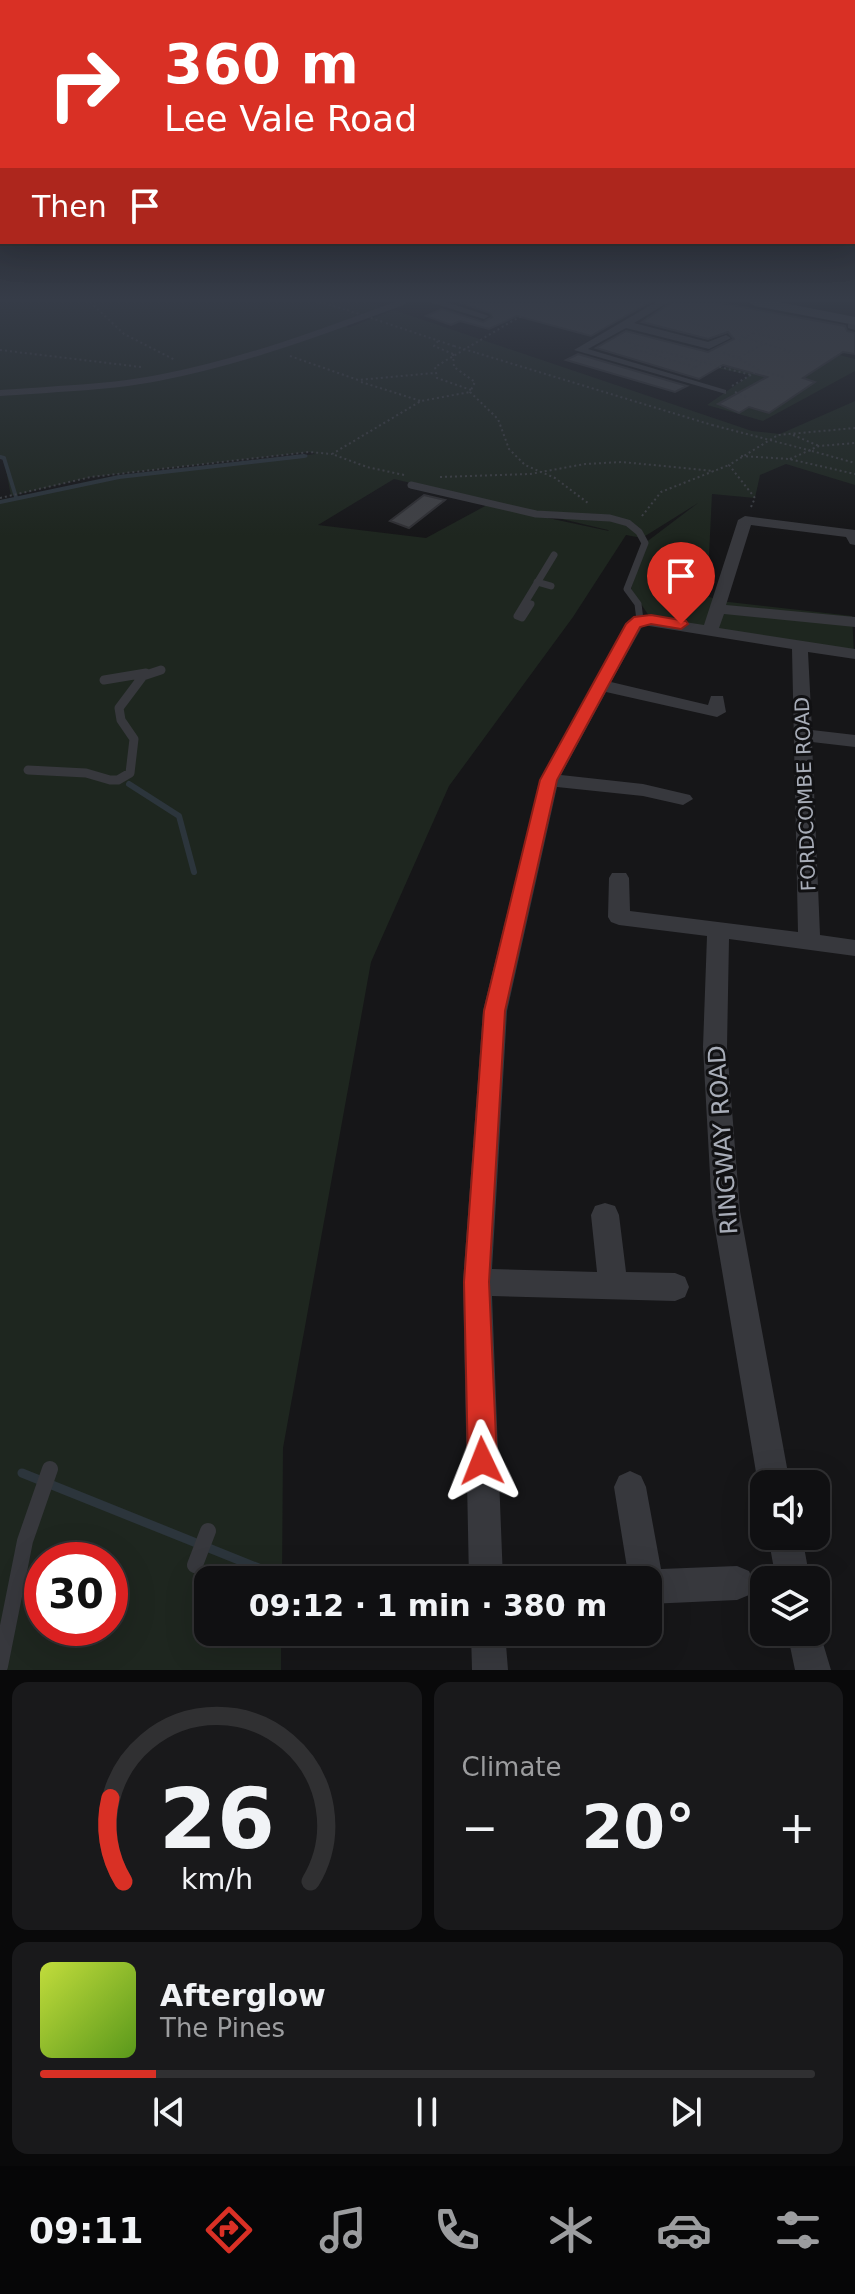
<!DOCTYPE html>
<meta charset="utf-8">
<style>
:root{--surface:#101012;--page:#19191b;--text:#f1f3f6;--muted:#9c9d9f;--line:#303032;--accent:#d93025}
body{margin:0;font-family:"DejaVu Sans",sans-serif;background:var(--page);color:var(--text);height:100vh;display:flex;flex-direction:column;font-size:30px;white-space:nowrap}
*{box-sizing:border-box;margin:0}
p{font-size:26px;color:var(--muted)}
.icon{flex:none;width:44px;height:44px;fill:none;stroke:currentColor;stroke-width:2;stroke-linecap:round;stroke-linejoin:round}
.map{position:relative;height:1670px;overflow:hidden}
.drawer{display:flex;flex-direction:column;gap:12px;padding:12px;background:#09090a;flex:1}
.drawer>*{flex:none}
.guide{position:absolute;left:0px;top:0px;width:856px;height:244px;box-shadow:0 8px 32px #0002,0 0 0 2px var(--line);background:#d93025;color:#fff;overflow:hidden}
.tools{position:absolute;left:750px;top:1470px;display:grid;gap:16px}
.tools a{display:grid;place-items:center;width:80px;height:80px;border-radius:16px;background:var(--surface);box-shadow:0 8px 32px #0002,0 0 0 2px var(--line);font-size:40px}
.speed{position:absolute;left:24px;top:1542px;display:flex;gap:16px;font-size:40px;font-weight:700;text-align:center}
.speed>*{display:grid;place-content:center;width:104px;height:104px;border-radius:50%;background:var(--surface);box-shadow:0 8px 32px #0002,0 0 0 2px var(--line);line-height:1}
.speed .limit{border:12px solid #d22;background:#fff;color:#111}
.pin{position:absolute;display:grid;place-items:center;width:68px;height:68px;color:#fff;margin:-82px -34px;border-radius:50% 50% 50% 0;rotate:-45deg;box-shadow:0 0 8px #0007}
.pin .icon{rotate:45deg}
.me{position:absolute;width:88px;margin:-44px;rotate:358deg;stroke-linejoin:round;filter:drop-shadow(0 0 6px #0008)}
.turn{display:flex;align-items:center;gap:28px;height:168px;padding:0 32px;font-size:36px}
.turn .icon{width:104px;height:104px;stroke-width:2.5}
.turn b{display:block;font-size:56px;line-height:68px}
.then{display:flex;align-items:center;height:76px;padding:0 32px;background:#0003;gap:16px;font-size:30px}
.big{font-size:60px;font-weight:700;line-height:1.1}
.drawer .card{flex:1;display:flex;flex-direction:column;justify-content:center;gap:12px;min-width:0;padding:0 28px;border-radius:16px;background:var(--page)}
.drawer .dial{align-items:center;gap:0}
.dial svg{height:208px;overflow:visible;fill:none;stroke:var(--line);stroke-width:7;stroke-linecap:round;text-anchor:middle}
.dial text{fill:var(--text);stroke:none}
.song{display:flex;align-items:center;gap:24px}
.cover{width:96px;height:96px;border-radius:12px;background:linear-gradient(135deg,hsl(70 70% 55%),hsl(90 70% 35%))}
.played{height:8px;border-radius:4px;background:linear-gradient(90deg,var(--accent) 15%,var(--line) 15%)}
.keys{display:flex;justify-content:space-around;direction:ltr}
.heat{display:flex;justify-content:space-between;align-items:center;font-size:44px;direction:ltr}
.drawer .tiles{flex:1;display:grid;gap:12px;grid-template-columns:1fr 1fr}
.card:last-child{grid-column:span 2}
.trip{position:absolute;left:194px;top:1566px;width:468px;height:80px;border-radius:16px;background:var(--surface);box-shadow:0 8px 32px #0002,0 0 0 2px var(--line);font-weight:700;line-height:80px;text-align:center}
.menu{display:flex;height:128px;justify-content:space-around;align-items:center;background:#060607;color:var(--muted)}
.menu .icon{width:56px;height:56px}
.menu .active{color:var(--accent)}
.menu b{font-size:36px;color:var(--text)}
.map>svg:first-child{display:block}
.green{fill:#1e261f;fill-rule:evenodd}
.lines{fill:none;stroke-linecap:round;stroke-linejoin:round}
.stream-far3{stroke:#2c353c;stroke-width:3}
.stream-far2{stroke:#2c353c;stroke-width:4}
.stream-far1{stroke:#2c353c;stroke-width:6}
.stream{stroke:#2c353c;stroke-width:9}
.building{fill:#404145;stroke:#303034;stroke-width:2}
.path{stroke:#3d3f44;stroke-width:2;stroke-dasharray:2 3;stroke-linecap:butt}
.lane-far3{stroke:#37383d;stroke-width:6}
.lane-far2{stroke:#37383d;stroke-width:7}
.lane-far1{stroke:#37383d;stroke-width:9}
.lane{stroke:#37383d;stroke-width:16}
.street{fill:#37383d;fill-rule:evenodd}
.secondary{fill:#45474d;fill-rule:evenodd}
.path-bridge{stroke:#3d3f44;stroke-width:2;stroke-dasharray:2 3;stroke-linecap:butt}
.route{fill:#d93025;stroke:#8d1f18;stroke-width:2}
.labels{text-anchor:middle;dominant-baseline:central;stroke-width:6;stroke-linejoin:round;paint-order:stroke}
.street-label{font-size:20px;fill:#a8adb8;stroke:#111113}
.near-street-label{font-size:24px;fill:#a8adb8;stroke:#111113}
</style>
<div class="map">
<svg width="855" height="1670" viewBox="0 0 855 1670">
<rect width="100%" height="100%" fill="#161618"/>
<path class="green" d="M0 302H366L383 307 343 322 348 328 394 310 752 431 780 434 855 401V485L786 464 760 475 755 498 712 494 707 596 720 601 852 616 854 654 651 619 631 589 645 543 698 503 642 538 626 535 573 617 449 786 371 962 283 1448 282 1580H208V1632H281V1670H0V501L119 477 316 454 309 452 91 477 11 496 4 459 0 457ZM394 479 608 530 609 531 487 505 426 538 318 525ZM42 1560H110V1628H42Z
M757 334 855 359V371L763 421 707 405 750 375 702 365 725 368 747 356Z"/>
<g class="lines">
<path class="stream-far3" d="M0 457 4 458
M286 458 306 456"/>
<path class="stream-far2" d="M0 457 4 458 16 497
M0 502 119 477 304 456"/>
<path class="stream-far1" d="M129 784 179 816 194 872"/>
<path class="stream" d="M22 1473 266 1571"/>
</g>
<path class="building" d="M458 302H650L591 336 517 316 489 329 460 321 451 325 426 316 442 309 483 322 492 317 490 313Z
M672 302H715L845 326 847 331 855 333V354L843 352 803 378 815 382 769 413 749 407 739 413 718 404 767 377 723 365 699 379 596 348 626 331 708 352 734 339 728 332 708 339 642 322Z
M578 354 687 386 675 392 566 360Z
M424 495 445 500 409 528 390 521Z"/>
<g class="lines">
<path class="path" d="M90 302 124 334 175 360
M319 302 347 310
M620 303 630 305
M664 315 714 329
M386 323 454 346
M578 325 593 329
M753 333 784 340
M741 336 794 353
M438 341 434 346 453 354
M624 341 637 345 631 348 695 367
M739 341 774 321
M637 345 751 375
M0 350 141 367
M477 353 712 425
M723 353 738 358
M453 354 454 367 475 382 470 392 498 419 509 449 525 465 555 478 588 503
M290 356 358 380 434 373
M691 370 709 359
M759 370 738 358 763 344
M361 382 421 401
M732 386 759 370 786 378
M471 390 437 378 435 367 514 320 553 302
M735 392 746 397
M793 435 819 446
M812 451 855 463
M741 456 789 459 855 474
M790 459 819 446 855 443
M404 475 367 467 332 454 421 401 470 392
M440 477 530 474 585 464 622 462 714 471
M0 498 91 477 309 452 332 454
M751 507 755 498 729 465 778 435 855 428
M642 516 661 492 729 465"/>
<path class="lane-far3" d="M0 393C53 389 106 388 158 378 242 362 323 332 403 302"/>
<path class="lane-far2" d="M411 485 536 514 610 518 628 523 639 532 645 543 627 589 638 604 640 620
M537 582 551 586
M525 603 531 604 522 618 517 616 554 555"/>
<path class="lane-far1" d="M104 680 146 673
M28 770 86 773 110 780H118L130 773 134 739 121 720 119 708 143 676 161 670"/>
<path class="lane" d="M195 1565 208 1531
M0 1666 25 1541 50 1469"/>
<path class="street" d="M429 302H446L489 316 484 319Z
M656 302H669L634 323 708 342 726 335 731 338 709 349 626 328 588 349 726 390V394L574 350Z
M848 324H855V330L848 328Z
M745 516 855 530V545L850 544 846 537 751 525 726 605 855 617V627L724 614 719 628 855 649V659L808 652 812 730 855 735V747L812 742 820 935 855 940V956L729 939 727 1047 740 1211 790 1484H764V1496L758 1484 712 1211 703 1047 707 936 619 925 611 922 608 917 609 878 612 873H626L629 878 630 911 798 932 792 649 643 625 611 682 708 705 711 696H723L726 712 717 717 606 692 561 775 643 784 690 795 693 799 683 805 643 796 557 787 507 1011 492 1269 597 1272 591 1215 595 1206 605 1203 615 1206 619 1215 626 1272 675 1273 685 1277 689 1287 685 1297 675 1301 492 1296 503 1580H469L463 1282 483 1011 540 780 628 621 640 615 704 625 738 520Z
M630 1471 641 1476 646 1487 661 1569 737 1566 749 1571 754 1583 749 1595 737 1600 648 1604V1580H629L614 1487 619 1476Z
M768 1536H802L810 1580H776Z
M816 1620 831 1670H795L787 1632H816Z
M471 1632H505L508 1670H472Z"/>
<path class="secondary" d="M748 302H779L855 317V325L755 306Z"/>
<path class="path-bridge" d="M347 310 383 322
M454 346 477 353
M712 425 812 451"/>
</g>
<linearGradient id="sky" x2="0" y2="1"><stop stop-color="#0c0c0d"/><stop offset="0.56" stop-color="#363c48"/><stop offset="1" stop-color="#363c48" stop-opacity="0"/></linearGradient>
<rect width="855" height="536" fill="url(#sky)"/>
<path class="route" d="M651 615 686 621 688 624 681 629 651 624 640 627 557 780 505 1011 489 1282 497 1461 492 1471 482 1475 472 1471 468 1461 464 1282 484 1011 540 780 626 624 634 617Z"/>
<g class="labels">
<g class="street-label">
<text transform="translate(805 794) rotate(-92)">FORDCOMBE ROAD</text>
</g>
<g class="near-street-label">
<text transform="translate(723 1140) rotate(-94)">RINGWAY ROAD</text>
</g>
</g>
</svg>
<div class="tools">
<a><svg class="icon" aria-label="sound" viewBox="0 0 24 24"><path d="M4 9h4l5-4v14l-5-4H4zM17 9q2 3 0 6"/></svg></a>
<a><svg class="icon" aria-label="layers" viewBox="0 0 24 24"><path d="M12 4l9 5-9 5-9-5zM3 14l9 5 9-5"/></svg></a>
</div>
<div class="speed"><div class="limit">30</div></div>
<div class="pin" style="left:681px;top:624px;background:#d93025"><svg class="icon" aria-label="arrive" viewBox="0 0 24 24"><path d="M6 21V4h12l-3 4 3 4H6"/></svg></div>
<svg class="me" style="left:482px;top:1461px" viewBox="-20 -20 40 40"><path d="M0-17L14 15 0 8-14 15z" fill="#d93025" stroke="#fff" stroke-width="4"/></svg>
<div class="trip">09:12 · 1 min · 380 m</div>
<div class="guide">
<div class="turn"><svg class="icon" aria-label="right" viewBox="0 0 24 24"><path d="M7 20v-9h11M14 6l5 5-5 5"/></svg><div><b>360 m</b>Lee Vale Road</div></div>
<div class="then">Then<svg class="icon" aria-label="arrive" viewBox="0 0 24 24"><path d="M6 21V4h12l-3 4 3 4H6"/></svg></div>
</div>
</div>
<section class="drawer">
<div class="tiles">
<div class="card dial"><svg viewBox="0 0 100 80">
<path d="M14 69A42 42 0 1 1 86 69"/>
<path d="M14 69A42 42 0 0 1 9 37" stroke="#d93025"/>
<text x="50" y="56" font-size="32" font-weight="700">26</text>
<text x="50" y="72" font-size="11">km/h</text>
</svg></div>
<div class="card"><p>Climate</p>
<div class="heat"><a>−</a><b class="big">20°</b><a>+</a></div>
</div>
<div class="card">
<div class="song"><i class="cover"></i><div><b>Afterglow</b><p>The Pines</p></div></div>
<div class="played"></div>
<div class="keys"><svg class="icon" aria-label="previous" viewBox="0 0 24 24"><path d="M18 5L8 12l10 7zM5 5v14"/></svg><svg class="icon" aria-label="pause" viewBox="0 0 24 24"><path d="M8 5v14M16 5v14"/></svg><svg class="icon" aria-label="next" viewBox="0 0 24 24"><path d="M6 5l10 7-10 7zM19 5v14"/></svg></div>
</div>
</div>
</section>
<nav class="menu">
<b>09:11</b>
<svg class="icon active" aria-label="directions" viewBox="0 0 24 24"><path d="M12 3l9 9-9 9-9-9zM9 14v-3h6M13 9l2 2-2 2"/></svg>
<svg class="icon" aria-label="music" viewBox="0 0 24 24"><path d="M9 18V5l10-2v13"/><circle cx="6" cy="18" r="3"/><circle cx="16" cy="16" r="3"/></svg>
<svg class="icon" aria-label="phone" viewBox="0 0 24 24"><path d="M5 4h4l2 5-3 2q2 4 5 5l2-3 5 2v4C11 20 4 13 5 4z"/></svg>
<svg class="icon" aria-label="climate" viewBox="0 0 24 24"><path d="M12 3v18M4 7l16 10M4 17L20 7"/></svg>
<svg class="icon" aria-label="car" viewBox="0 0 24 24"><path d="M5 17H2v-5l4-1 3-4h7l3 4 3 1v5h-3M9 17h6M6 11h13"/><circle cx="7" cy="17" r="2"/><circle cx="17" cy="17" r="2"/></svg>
<svg class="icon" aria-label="filters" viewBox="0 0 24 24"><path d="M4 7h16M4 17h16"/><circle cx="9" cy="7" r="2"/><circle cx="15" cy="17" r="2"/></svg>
</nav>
